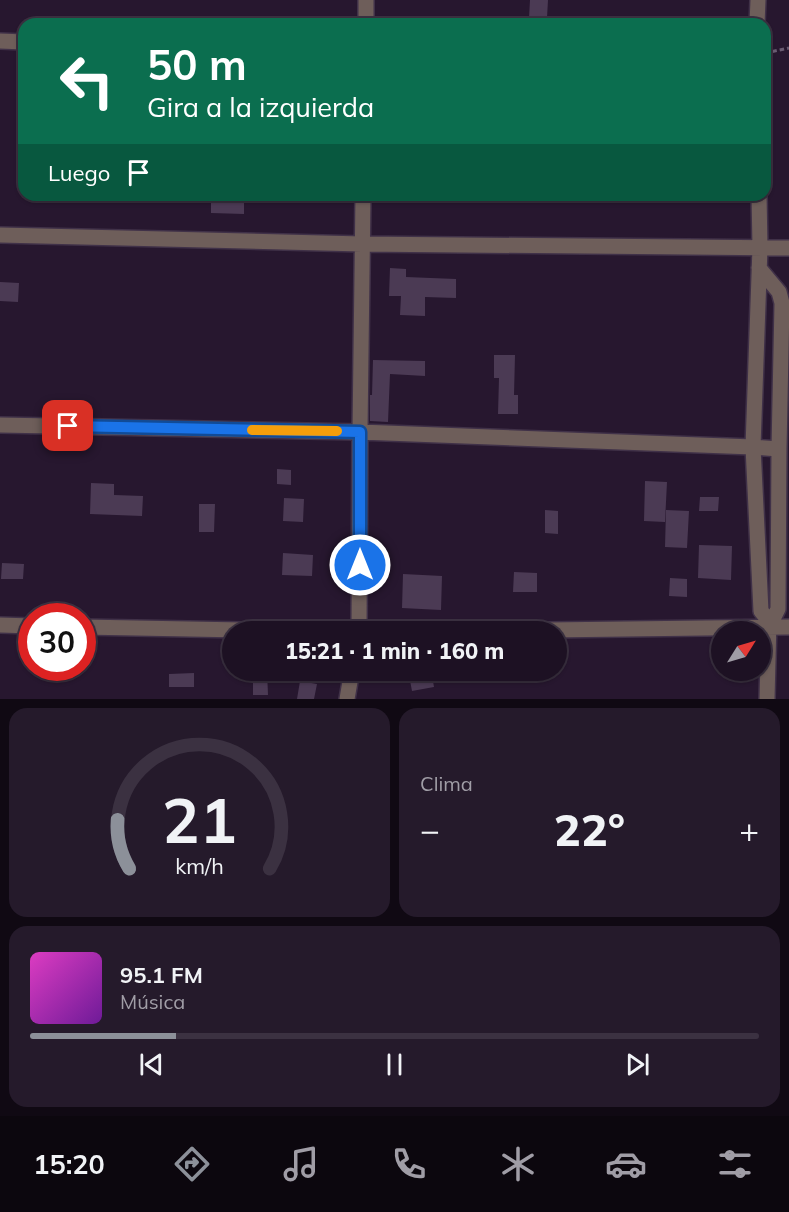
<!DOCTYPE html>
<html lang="es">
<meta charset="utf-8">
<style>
:root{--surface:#1d1123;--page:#251a2b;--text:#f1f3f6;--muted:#a09da6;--line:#3b3141;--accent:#8c9099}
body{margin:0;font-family:Mulish,sans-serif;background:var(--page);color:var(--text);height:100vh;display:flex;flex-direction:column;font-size:22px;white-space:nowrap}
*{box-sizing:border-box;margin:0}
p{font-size:20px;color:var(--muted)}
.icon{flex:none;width:33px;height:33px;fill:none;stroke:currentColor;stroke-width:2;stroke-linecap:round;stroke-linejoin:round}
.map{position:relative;height:699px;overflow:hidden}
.details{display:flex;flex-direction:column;gap:9px;padding:9px;background:#100913;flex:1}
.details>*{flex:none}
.hud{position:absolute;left:18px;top:18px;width:753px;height:183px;border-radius:18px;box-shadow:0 2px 4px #0004,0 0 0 2px var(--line);background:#0b6e4f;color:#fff;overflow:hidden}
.needle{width:39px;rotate:53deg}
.buttons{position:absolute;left:711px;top:621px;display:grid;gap:12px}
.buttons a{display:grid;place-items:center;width:60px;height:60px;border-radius:50%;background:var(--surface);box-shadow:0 2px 4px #0004,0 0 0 2px var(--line);font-size:30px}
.speed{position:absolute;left:18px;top:603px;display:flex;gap:12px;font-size:30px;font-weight:700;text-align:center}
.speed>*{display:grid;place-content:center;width:78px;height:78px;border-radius:50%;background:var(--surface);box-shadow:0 2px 4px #0004,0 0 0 2px var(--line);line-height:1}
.speed .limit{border:9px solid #d22;background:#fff;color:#111}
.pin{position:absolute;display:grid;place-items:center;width:51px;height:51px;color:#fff;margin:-26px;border-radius:12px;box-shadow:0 3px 9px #0006}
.me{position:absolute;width:66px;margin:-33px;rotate:0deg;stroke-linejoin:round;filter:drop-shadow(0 0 4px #0008)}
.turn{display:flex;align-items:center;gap:21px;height:126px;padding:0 30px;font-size:27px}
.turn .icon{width:78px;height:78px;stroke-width:2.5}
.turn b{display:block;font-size:42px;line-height:51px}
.then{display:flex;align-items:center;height:57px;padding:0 30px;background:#0003;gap:12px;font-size:22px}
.big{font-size:45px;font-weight:800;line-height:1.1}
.details .widget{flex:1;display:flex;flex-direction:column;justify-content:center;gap:9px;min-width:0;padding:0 21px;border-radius:18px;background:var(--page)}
.details .dial{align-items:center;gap:0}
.dial svg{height:156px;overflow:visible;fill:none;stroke:var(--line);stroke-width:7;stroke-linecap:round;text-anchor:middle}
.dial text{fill:var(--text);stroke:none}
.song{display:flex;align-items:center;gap:18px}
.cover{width:72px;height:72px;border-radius:9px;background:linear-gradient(135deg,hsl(310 70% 55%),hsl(280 70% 35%))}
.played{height:6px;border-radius:3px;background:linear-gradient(90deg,var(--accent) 20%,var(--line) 20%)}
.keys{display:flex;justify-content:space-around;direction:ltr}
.heat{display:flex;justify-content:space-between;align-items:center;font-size:33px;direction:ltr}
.details .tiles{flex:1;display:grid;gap:9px;grid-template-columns:1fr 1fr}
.widget:last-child{grid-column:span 2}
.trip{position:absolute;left:222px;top:621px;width:345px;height:60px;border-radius:30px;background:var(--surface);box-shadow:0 2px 4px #0004,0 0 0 2px var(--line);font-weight:800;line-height:60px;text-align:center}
.tab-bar{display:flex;height:96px;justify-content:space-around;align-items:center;background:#0c070e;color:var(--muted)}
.tab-bar .icon{width:42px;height:42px}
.tab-bar .selected{color:var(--accent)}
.tab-bar b{font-size:27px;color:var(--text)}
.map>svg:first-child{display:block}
.building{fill:#4b3a54}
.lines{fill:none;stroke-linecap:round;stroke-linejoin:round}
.minor-casing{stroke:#403148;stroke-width:18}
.path{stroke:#6b5d73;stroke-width:3;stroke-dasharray:4.5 3;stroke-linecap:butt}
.minor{stroke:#6e5e5a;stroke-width:15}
.route-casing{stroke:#114b97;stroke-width:15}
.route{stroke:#1a73e8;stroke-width:10}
.slow{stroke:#f59e0b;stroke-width:10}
</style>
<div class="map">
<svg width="789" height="699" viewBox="0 0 789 699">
<rect width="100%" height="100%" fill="#27172f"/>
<path class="building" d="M530 0H548L547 18H529Z
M211 195H244V214L211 213Z
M390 268 406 269V277L456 279V298L425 297V316L400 315 401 296H389Z
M0 282 19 283 18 302 0 301Z
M494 355H515L514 395H518V414H498L499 378H494Z
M373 360 425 361V376L390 374 388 422 370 421V395H372Z
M277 469 291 470V485L277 484Z
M645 481 667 482 665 522 644 521Z
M91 483 114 484V495L143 496 142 516 90 514Z
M700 497H719L718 511H699Z
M284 498 304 499 303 522 283 521Z
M199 504H215L214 532H199Z
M545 510 558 511V534L545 533Z
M666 510 689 511 687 548 665 547Z
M699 545 732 546 731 580 698 578Z
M283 553 313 555 312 576 282 575Z
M2 563 24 564 23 579H1Z
M514 572 537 573V592H513Z
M403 574 442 576 441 610 402 608Z
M670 578 687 579V597L669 596Z
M253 670H267L268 695H253Z
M408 670H431L434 687 412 691Z
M194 673V687H169V674Z
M300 681 317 684 314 699H297Z"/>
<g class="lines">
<g class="minor-casing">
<path id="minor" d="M366 24V0
M757 24 758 0
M0 41 24 42
M759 195 760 247 753 447 761 611 769 621
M0 235 362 244 789 248
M759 268 779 292 782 303 779 449 778 609 773 619 769 621 767 699
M0 425 360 432 753 447 779 449
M0 625 32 626
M82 627 350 632
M359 632 360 432 363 195
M373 632 789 627
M347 699 352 670"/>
</g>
<path class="path" d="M765 53 789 48"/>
<use href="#minor" class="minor"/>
</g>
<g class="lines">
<g class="route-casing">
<path id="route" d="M68 426 360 432V565"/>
</g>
<use href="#route" class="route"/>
<path class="slow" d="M252 430 337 431"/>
</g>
</svg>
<div class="buttons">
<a><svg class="needle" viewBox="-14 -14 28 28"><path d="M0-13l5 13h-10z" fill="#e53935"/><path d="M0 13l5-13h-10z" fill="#a09da6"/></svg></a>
</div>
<div class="speed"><div class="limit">30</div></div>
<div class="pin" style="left:68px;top:426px;background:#d93025"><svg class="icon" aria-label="arrive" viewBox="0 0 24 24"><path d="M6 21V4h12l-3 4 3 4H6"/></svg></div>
<svg class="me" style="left:360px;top:565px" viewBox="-20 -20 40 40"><circle r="17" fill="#1a73e8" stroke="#fff" stroke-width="3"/><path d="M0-11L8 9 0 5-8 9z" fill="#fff"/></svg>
<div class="trip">15:21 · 1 min · 160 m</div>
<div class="hud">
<div class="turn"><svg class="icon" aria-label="left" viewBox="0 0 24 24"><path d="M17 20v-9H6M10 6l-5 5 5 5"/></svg><div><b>50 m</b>Gira a la izquierda</div></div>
<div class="then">Luego<svg class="icon" aria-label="arrive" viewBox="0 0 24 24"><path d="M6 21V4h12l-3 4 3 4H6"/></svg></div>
</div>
</div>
<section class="details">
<div class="tiles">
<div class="widget dial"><svg viewBox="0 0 100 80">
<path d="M14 69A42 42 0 1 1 86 69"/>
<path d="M14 69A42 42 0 0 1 8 44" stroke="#8c9099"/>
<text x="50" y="56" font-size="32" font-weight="700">21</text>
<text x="50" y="72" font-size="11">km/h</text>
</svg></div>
<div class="widget"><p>Clima</p>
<div class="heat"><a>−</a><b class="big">22°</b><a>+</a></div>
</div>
<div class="widget">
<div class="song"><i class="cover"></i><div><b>95.1 FM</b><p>Música</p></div></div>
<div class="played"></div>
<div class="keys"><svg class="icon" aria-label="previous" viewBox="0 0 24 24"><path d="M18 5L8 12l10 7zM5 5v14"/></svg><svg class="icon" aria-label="pause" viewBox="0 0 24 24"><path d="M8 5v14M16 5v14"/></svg><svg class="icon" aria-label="next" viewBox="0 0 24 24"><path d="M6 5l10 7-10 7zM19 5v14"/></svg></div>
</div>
</div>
</section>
<nav class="tab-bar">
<b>15:20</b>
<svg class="icon selected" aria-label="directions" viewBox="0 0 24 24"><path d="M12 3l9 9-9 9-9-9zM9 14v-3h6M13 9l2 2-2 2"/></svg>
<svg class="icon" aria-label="music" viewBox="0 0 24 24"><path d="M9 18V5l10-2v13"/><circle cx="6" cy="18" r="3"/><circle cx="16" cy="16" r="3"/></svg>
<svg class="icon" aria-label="phone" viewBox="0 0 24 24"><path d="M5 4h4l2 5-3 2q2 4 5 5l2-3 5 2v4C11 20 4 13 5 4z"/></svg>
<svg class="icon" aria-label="climate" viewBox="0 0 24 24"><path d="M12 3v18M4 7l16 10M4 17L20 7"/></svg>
<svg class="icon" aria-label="car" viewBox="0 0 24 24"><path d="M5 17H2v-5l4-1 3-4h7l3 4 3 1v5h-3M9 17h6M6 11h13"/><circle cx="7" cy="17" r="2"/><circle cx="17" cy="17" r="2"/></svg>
<svg class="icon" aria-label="filters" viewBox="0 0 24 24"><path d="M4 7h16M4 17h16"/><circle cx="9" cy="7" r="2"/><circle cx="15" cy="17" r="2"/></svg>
</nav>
